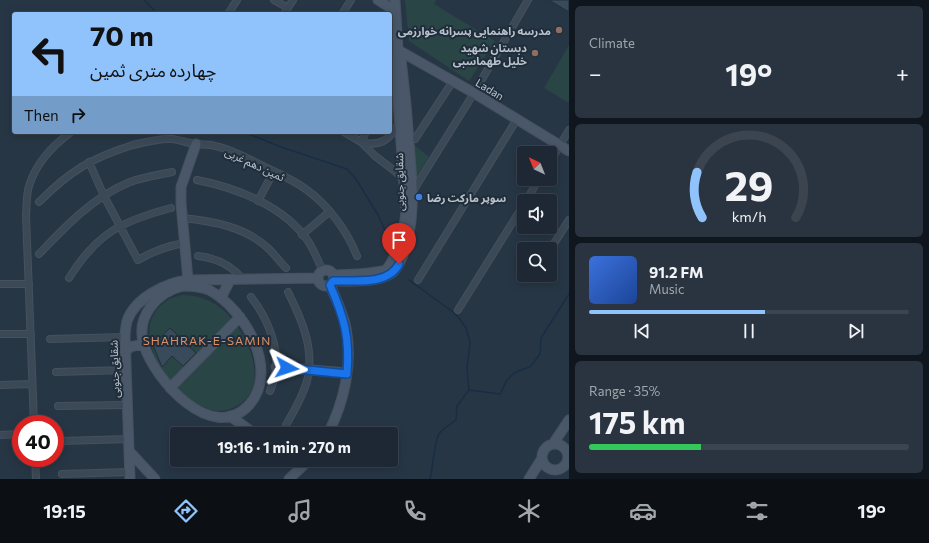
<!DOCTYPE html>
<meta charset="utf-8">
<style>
:root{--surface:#1d2834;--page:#2a3440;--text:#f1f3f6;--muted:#a0a6ac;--line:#3b444f;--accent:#90c3fc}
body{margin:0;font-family:Commissioner,"Noto Sans Arabic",sans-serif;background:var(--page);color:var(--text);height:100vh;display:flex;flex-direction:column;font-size:15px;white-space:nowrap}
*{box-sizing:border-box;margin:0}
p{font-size:13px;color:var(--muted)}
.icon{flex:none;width:22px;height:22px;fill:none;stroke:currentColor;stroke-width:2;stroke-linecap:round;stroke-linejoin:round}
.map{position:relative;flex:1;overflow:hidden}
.side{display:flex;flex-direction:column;gap:6px;padding:6px;background:#10161d;width:360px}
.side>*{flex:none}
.top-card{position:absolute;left:12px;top:12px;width:380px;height:122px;border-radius:4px;box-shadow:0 2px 10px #0003,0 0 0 1px var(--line);background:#90c3fc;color:#111;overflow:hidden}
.needle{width:26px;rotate:317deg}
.tools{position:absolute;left:517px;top:146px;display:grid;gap:8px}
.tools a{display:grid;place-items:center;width:40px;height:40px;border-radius:4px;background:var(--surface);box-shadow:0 2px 10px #0003,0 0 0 1px var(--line);font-size:20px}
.speed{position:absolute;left:12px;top:415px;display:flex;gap:8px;font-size:20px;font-weight:700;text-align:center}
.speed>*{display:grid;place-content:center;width:52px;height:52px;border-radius:50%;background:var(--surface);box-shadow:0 2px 10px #0003,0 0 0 1px var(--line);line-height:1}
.speed .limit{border:6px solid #d22;background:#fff;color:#111}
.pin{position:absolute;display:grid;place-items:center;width:34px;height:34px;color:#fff;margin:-41px -17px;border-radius:50% 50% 50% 0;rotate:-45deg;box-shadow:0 0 4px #0007}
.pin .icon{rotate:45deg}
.me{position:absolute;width:44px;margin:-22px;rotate:95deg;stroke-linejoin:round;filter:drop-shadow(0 0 3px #0008)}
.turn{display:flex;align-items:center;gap:14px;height:84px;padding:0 12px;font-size:18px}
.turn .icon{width:52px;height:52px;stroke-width:2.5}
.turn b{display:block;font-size:28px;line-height:34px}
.then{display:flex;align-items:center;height:38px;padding:0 12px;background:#0003;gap:8px;font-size:15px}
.big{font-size:30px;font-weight:700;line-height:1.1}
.side .card{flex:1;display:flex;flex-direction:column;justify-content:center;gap:6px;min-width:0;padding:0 14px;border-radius:6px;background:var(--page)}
.side .dial{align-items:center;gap:0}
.dial svg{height:104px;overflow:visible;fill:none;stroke:var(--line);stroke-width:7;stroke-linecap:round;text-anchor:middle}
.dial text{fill:var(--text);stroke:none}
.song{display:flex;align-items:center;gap:12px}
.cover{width:48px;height:48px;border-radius:6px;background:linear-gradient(135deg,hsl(220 70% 55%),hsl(220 70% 35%))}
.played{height:4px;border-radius:2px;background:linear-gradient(90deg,var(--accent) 55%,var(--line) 55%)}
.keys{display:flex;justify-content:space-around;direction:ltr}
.heat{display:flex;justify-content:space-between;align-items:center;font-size:22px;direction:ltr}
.charge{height:6px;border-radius:3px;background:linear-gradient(90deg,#34c759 35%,var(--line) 0)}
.trip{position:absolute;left:170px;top:427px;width:228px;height:40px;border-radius:4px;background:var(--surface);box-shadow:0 2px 10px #0003,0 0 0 1px var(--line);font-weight:700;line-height:40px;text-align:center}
.tabs{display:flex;height:64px;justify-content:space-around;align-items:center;background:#0c1015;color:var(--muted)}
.tabs .icon{width:28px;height:28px}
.tabs .active{color:var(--accent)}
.tabs b{font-size:18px;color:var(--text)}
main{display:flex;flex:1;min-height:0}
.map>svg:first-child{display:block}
.green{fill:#294546}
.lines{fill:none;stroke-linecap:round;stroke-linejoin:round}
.stream{stroke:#182e45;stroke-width:1.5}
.building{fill:#394b5b;stroke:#222f3c}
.street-casing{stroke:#45515e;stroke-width:8}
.secondary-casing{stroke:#45515e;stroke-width:11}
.street{stroke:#3b4855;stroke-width:6}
.secondary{stroke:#495768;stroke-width:9}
.route-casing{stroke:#114b97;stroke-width:10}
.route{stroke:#1a73e8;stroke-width:7}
.education-dot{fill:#8d6e63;stroke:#202d3a;stroke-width:1.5}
.shop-dot{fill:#3f7fe0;stroke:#202d3a;stroke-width:1.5}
.labels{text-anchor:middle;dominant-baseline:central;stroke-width:4;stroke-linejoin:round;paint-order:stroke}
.poi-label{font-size:11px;font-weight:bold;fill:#b9c3ce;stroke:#202d3a;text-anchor:end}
.street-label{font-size:11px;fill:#b9c3ce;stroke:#202d3a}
.neighbourhood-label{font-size:12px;letter-spacing:1px;fill:#db8f67;stroke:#202d3a}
</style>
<main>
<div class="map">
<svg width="569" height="479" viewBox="0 0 569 479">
<rect width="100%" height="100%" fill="#273645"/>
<path class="green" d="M405 0H436L434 4 495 41 469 81 409 41Z
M569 45V103L544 88Z
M413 144 429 157 416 178Z
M183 295C198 295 210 300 222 309 245 328 272 382 240 404 231 410 219 413 209 409 171 396 121 329 169 299 173 297 179 296 183 295Z"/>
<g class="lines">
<path class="stream" d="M144 0 154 10
M244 132 281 147 347 169 356 179 378 215 389 239
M409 280 453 312 459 318 466 328 470 342 467 369 469 390
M430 479C433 468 434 442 439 434 442 429 451 424 456 420L457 406 469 390 500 394 507 380 514 373 531 366 540 354 541 338 569 294"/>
</g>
<path class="building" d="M549 0H569V12Z
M170 328 196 353 183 366 172 356 162 367 153 345Z"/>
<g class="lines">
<g class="street-casing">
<path id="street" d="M274 0 288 8
M228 14 237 0
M284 14 293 0
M342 14 351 0
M344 132 361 142 375 156 396 172 404 182
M415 139 453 81
M361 142C380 147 391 140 399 122
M361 142 366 132
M89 162 104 196 138 260C153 251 167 246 185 243
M550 162 569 130
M197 180C237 188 284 206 308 241 314 250 318 261 323 271
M413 191 474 93 528 0
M258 201 274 171
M526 201 539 179
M39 202C70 171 91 158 133 145 145 142 160 138 172 139 180 140 188 143 196 144 201 145 206 144 211 145 231 149 249 159 267 168 280 174 295 181 307 190 329 206 347 231 357 256
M182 218C213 221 246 227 269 249 275 255 280 262 286 268
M302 235 329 212
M553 245 569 220
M39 254C66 226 93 197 130 182 143 177 158 175 172 172
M198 256C217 258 231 265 244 280
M69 278C97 233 122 221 171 208
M418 280 517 119
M0 284H29
M251 297C268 319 280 348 275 376 274 381 272 386 270 391
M458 310 524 204
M0 334H31
M50 339 125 337
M56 372 126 370
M0 385 32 384
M58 406 127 405
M34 424 26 215C27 206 26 195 29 186 36 163 52 146 71 132
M286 425C294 411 303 396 307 381 315 349 302 320 288 292
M0 435 21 434
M61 441 129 439
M35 458 36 479
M62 474 130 472"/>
</g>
<g class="secondary-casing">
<path id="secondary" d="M378 0 395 11
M398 50 474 93 569 151
M318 278a8 8 0 1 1 16 0a8 8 0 1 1-16 0Z
M333 275C351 274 368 275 386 270 397 258 405 227 406 211L395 59 398 50
M188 280 181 203V187L196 144
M333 281C350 281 379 283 392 273 398 268 400 262 403 255 415 223 413 189 410 156 408 123 405 91 401 59L398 50 395 0
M183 286C191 286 202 287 209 290 245 309 280 370 249 405 212 445 154 379 144 345 135 317 157 292 183 286Z
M221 298 230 280
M125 352 130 347 143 344
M276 367 347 373
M170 388 240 317
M230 416 255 434
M328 434C344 402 353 364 346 328 343 313 336 299 330 285
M542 457a13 13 0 1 1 26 0a13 13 0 1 1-26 0Z
M553 444 569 420
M129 451 155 479
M290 460 301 468
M130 479 125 337C125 332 126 326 127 321 135 298 165 283 188 280L318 278
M289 479 309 460
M529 479 541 460"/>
</g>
<use href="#street" class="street"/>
<use href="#secondary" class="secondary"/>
</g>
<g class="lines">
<g class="route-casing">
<path id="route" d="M287 368 347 374C350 337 344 317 330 285L333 281C354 280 388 286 399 264"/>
</g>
<use href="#route" class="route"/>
</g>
<g class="education-dot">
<circle cx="559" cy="30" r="4"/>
<circle cx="535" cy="53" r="4"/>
</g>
<circle class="shop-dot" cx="419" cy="197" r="4"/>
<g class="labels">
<g class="poi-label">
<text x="551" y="30">مدرسه راهنمایی پسرانه خوارزمی</text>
<text x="527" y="47">دبستان شهید<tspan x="527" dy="13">خلیل طهماسبی</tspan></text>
<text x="427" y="197" text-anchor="start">سوپر مارکت رضا</text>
</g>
<g class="street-label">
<text transform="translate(490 89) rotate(31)">Ladan</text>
<text transform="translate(255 164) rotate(25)">ثمین دهم غربی</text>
<text transform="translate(399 182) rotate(-91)">شقایق جنوبی</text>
<text transform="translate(114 369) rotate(-92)">شقایق جنوبی</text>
</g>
<g class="neighbourhood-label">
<text x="207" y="340">SHAHRAK-E-SAMIN</text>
</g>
</g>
</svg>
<div class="tools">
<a><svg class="needle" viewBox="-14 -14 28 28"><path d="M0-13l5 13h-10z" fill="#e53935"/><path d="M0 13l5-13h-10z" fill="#a0a6ac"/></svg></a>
<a><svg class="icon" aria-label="sound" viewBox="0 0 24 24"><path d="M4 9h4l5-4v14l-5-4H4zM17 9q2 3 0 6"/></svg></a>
<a><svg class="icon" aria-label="search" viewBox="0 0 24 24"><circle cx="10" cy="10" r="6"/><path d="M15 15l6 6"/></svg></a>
</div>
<div class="speed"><div class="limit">40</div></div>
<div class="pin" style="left:399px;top:264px;background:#d93025"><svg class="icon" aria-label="arrive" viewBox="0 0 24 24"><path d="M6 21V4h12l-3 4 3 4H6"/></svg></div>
<svg class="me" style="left:287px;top:368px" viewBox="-20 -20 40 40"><path d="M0-17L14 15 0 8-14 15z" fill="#1a73e8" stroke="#fff" stroke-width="4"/></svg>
<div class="trip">19:16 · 1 min · 270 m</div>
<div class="top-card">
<div class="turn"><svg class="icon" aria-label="left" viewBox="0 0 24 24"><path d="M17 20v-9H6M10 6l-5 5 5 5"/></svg><div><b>70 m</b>چهارده متری ثمین</div></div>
<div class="then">Then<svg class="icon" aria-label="right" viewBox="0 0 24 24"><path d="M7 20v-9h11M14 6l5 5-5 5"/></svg></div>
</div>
</div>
<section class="side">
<div class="card"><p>Climate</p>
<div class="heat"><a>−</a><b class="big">19°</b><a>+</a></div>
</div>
<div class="card dial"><svg viewBox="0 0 100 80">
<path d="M14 69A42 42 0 1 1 86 69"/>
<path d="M14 69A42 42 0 0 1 10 34" stroke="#90c3fc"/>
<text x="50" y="56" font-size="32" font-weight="700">29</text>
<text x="50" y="72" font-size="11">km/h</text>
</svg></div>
<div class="card">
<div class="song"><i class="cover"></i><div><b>91.2 FM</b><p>Music</p></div></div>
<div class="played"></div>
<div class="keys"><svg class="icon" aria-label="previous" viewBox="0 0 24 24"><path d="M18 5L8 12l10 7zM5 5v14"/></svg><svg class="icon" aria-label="pause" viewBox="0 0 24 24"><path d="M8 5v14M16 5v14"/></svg><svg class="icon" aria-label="next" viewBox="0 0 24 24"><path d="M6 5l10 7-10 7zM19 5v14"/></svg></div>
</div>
<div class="card"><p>Range · 35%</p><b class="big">175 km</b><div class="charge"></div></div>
</section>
</main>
<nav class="tabs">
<b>19:15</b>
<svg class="icon active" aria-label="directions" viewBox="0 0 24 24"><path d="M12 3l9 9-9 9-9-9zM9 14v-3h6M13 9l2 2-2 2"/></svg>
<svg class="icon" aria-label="music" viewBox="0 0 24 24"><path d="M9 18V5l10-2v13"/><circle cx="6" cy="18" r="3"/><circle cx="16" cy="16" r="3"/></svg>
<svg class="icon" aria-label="phone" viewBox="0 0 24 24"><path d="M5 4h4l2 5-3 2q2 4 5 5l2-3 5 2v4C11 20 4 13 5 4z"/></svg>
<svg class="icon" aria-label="climate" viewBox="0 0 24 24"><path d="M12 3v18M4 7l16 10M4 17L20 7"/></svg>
<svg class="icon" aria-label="car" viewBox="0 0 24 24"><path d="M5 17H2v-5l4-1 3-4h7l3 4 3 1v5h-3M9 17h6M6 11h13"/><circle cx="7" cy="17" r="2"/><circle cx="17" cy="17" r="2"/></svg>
<svg class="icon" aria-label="filters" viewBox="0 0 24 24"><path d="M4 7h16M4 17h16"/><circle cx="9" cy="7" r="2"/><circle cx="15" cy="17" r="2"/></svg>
<b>19°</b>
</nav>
